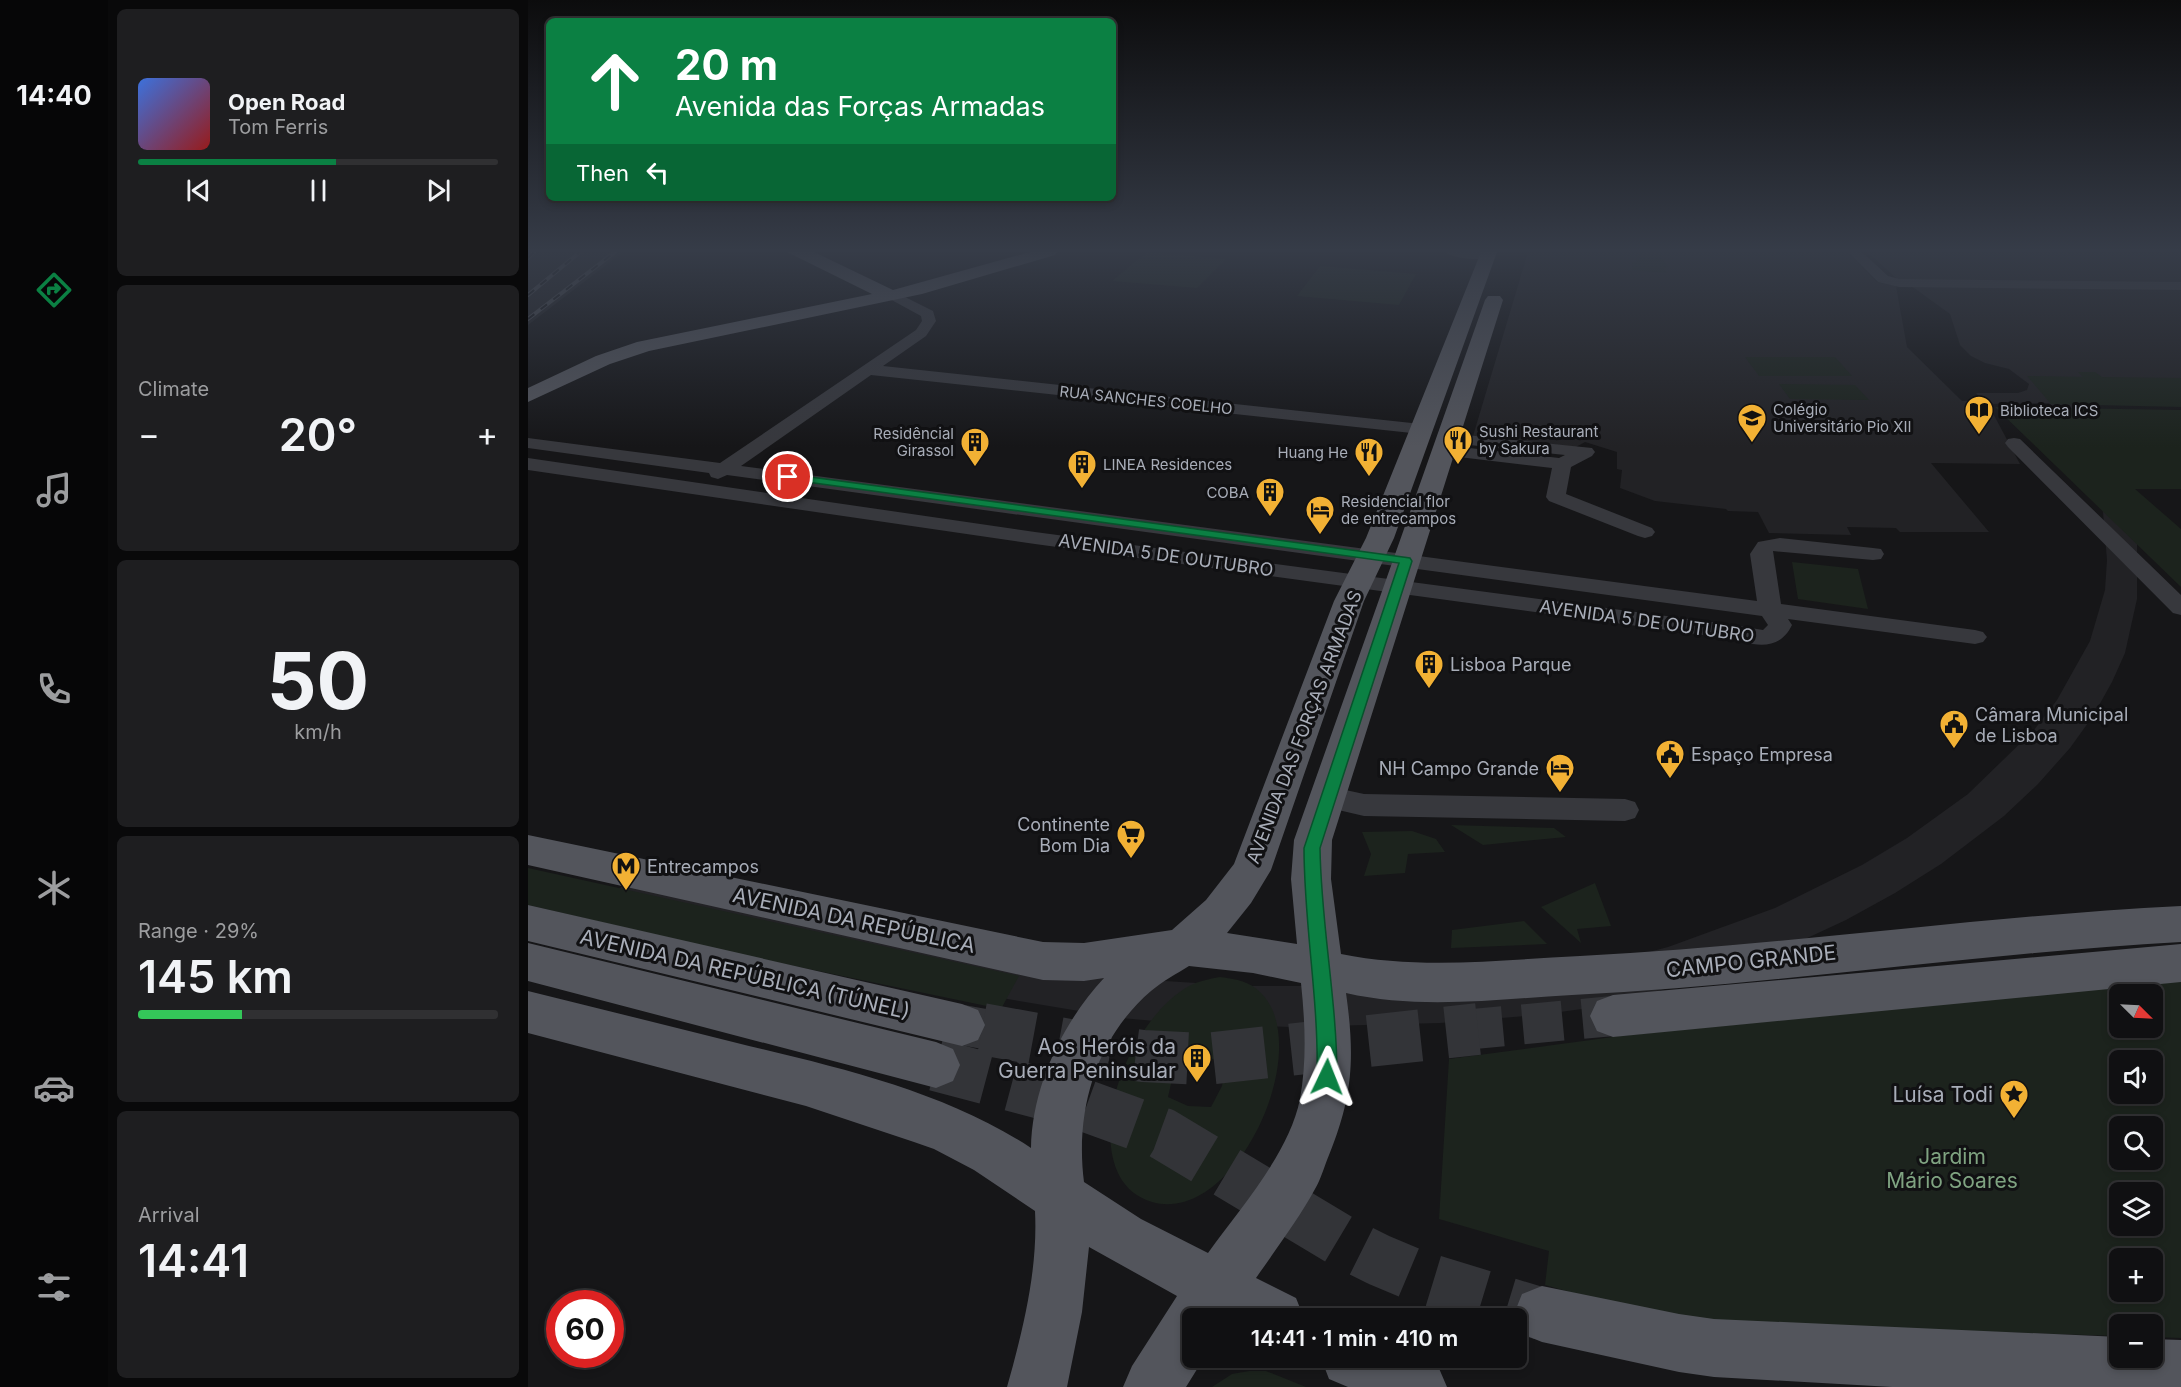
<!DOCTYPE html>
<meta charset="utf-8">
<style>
:root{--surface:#101012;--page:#1e1e20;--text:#f1f3f6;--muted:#9c9d9f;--line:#303032;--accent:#0b8043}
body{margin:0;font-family:Inter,sans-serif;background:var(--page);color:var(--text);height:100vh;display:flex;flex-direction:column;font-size:22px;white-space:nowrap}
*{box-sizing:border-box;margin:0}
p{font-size:20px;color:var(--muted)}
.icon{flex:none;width:33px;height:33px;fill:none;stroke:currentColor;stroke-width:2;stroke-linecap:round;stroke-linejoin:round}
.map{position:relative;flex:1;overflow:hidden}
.sheet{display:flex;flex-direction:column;gap:9px;padding:9px;background:#09090a;width:420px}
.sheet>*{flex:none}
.hud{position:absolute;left:18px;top:18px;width:570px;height:183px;border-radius:9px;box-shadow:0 3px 9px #0003,0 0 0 2px var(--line);background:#0b8043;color:#fff;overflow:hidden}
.needle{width:39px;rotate:114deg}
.controls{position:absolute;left:1581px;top:984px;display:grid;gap:12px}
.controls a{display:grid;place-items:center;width:54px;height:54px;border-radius:9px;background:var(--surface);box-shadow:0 3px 9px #0003,0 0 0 2px var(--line);font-size:30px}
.speed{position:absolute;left:18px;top:1290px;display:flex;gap:12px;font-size:30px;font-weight:700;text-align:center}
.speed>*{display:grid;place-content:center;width:78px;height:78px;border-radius:50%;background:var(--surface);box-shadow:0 3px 9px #0003,0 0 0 2px var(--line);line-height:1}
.speed .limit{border:9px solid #d22;background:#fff;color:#111}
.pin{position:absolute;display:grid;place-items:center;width:51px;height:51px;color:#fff;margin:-26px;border:3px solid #fff;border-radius:50%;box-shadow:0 2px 6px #0007}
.me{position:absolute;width:66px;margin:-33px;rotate:2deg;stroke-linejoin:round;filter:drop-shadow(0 0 4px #0008)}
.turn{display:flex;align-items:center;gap:21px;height:126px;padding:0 30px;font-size:27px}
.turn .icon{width:78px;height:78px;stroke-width:2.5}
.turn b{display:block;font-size:42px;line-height:51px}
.then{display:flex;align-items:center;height:57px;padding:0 30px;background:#0003;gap:12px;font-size:22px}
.big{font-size:45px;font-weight:600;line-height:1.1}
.sheet .card{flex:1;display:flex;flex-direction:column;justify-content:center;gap:9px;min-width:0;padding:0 21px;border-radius:9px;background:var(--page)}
.sheet .dial{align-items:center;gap:0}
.dial b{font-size:78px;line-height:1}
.song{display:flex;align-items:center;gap:18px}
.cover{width:72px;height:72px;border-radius:9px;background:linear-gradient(135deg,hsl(220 70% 55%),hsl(0 70% 35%))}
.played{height:6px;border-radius:3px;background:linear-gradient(90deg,var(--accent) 55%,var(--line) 55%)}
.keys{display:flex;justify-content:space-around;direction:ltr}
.heat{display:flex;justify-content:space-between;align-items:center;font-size:33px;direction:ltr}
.charge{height:9px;border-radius:4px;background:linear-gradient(90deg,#34c759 29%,var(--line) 0)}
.trip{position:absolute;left:654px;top:1308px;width:345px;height:60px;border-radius:9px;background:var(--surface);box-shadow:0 3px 9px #0003,0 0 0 2px var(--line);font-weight:600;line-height:60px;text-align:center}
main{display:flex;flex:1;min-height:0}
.dock{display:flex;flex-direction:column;width:108px;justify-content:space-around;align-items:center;background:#060607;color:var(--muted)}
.dock .icon{width:42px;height:42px}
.dock .on{color:var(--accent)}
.dock b{font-size:27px;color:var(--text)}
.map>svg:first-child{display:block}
.built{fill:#222225}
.green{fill:#1c231d;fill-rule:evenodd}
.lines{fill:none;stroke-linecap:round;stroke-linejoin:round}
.primary-tunnel-far1{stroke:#333438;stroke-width:40;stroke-dasharray:40 20;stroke-linecap:butt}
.primary-tunnel{stroke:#333438;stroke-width:52;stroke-dasharray:52 26;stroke-linecap:butt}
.street{fill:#37383d;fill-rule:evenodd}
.primary{fill:#53555c;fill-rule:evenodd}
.rail-casing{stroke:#4a4c52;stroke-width:4}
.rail{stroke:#111113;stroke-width:2;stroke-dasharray:8;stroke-linecap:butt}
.route{fill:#0b8043;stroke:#07532c;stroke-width:1.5}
.labels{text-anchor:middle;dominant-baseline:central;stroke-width:6;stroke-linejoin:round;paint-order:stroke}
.far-street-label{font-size:15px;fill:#a8adb8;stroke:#111113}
.far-poi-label{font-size:15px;fill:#a8adb8;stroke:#111113;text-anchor:start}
.street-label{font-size:18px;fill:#a8adb8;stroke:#111113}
.poi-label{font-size:18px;fill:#a8adb8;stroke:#111113;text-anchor:start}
.near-street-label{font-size:21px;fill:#a8adb8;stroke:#111113}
.near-poi-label{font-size:21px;fill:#a8adb8;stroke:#111113;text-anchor:end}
.near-park-label{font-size:21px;fill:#7fa381;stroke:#111113}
</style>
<main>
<nav class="dock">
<b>14:40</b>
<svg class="icon on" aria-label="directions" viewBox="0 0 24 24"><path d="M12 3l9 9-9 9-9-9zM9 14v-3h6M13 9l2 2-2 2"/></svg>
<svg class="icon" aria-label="music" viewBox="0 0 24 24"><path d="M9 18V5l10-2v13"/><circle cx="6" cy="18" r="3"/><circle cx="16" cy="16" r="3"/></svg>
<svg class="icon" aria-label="phone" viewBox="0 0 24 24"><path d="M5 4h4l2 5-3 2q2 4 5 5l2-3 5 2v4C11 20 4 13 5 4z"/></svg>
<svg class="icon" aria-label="climate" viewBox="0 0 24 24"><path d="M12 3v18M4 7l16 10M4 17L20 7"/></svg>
<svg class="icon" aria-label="car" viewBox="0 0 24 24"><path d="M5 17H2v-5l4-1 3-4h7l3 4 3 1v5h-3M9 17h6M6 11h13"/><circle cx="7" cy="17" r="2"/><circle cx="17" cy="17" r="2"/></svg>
<svg class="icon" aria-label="filters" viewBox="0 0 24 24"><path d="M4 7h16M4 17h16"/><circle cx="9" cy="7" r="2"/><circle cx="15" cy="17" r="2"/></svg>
</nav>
<section class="sheet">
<div class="card">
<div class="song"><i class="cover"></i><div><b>Open Road</b><p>Tom Ferris</p></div></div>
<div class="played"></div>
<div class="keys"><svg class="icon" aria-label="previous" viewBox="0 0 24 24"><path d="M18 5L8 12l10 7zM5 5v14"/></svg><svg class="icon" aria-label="pause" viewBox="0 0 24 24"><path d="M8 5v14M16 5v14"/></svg><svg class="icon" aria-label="next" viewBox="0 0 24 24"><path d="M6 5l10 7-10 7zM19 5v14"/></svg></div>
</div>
<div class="card"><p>Climate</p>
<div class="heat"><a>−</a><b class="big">20°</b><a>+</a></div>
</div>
<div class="card dial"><b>50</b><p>km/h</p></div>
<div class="card"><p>Range · 29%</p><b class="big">145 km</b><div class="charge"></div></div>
<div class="card"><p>Arrival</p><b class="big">14:41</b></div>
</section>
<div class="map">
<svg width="1653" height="1387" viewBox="0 0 1653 1387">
<rect width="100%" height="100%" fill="#161618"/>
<path class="built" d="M1 252H95L0 325Z
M1000 252H1319L1349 282 1368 286 1379 347 1434 401H1455L1448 393H1490L1499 390 1501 384 1481 369 1457 363 1443 356 1432 345 1422 314 1375 280 1369 279 1344 256 1334 252H1653V402L1543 403 1560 424 1609 544V599L1597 653 1584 682 1565 716 1542 748 1510 784 1476 816 1413 864 1367 893 1318 920 1275 940 1162 982 1097 1000 1054 1009 1010 1015 912 1023 762 1027 650 1023 593 1018 450 994 69 912 100 880 606 979 715 986H832L1079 963 1140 947 1247 908 1334 865 1379 838 1440 794 1506 730 1529 700 1562 641 1577 590 1579 560 1575 512 1536 422 1525 407 1521 403 1460 404 1492 464 1403 463 1461 532H1372L1368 528 1319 527 1323 535 1241 533 1230 512 1200 511 1198 509 1127 501 1092 488 1094 470 1089 469V452L1057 442 1048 447 945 436Z"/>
<path class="green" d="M619 252 698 259 669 288 584 281Z
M1109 253H1130L1140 267 1136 268 1139 273 1104 270V262H1108Z
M792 266 888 274 871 305 769 296Z
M1217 357H1307L1324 376H1231Z
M1550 372H1567L1574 377 1653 378V407L1523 404 1499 376 1555 377Z
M1251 384 1327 385 1341 400 1262 399Z
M1467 407 1653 410V489H1607L1653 529V587Z
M1264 562 1330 569 1340 609 1270 599Z
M923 825 1026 828 1038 837 955 845Z
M884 831 908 839 917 852 880 854 877 873 836 876 843 854 834 832Z
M0 868 491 976 473 1009 223 957 0 905Z
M1067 883 1083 926 1049 929 1053 943 1013 907Z
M996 921 1019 944 923 948 924 930Z
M692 977C707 979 722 981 733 993 788 1048 708 1226 624 1202 567 1185 579 1104 598 1063 611 1034 633 1002 661 986 671 981 681 979 692 977ZM656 1055 678 1056 698 1065 694 1086 683 1107 660 1106 640 1097 645 1075Z
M1653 981V1338L1625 1337 1624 1324H1592L1591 1336 1225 1324 1159 1317 1081 1303 1017 1285 1021 1251 911 1219 921 1059 1092 1036ZM1592 994H1624V1028H1592ZM1592 1060H1624V1094H1592ZM1592 1126H1624V1160H1592ZM1592 1192H1624V1226H1592ZM1592 1258H1624V1292H1592Z
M721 1371H738L778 1387H684L704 1374Z"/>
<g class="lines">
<path class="primary-tunnel-far1" d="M434 1025 462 1030
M935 1030 1085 1016"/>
<path class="primary-tunnel" d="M454 1029 568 1050 615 1056 677 1059 950 1029
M408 1065 547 1102 635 1134 817 1243 851 1260 889 1276 1014 1314"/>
<path class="street" d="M917 252H965L966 255C958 262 926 259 917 252Z
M1320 252H1334L1360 276 1371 279 1653 282V290L1371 287 1350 282Z
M365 291 405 311 408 321 398 336 355 366 893 424 899 425 902 429 899 433 893 434 343 375 213 466 1229 601 1222 554 1230 542 1252 538 1345 548 1353 549 1356 554 1353 559 1345 560 1245 551 1253 604 1447 630 1455 632 1459 637 1455 642 1447 644 1260 619 1264 625C1250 654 1223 644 1198 638L507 544 0 470V458L507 532 1198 624 1235 630 1240 625 1234 616 199 475 190 479 183 477 181 473 0 448V438L192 463 388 330 394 321 393 316 360 298 358 295 360 292Z
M919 433 1064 448 1067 452 1064 456 1043 467 1038 494 1124 528 1127 532 1124 536 1117 538 1110 536 1021 501 1018 497 1024 468 914 455 908 454 905 450 908 446 914 445 1031 458 1037 455 913 442 910 438 913 434Z
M1486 438 1492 439 1653 595V615L1645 613 1480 447 1477 443 1480 439Z
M799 786 836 794 1097 799 1107 802 1111 810 1107 818 1097 821 836 816 789 805 785 797 789 789Z"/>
<path class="primary" d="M259 252H286L365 290 502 252H529L527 255 394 294 121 351 82 364 0 402V388L68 356 109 342 344 294Z
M953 252H969L866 538 836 601 743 870 723 903 699 933 769 944 763 879 766 840 957 300 960 296H972L975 300 804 840 803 879 813 954C892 970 972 960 1052 956 1253 946 1452 916 1653 906V942C1449 953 1247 985 1044 995 969 999 892 1010 818 993 827 1057 825 1096 801 1155 796 1167 793 1179 787 1189 770 1220 748 1249 728 1278L768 1298 776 1318H664V1358H676L658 1387H595L604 1366 649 1296 561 1247 554 1312 539 1387H479C495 1330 510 1270 507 1211L446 1170 406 1149 386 1142 278 1106 0 1033V991C74 1009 148 1028 221 1046 317 1069 419 1093 503 1148 504 1086 535 1022 576 978L556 981 515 980 0 865V835L515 942 556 943 644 930 678 900 706 864 806 601 838 538ZM661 966 725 973 773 983C777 1022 779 1060 772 1099 761 1154 712 1208 680 1253L613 1219 556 1182C547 1112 567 1039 623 991 635 981 648 974 661 966Z
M0 905 434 1004 450 1010 457 1025 450 1040 434 1046 0 941Z
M0 943 408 1042 425 1049 432 1065 425 1081 408 1088 0 981Z
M1653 944V982L1085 1037 1069 1031 1062 1016 1069 1001 1085 995Z
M1014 1286 1151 1314 1186 1319 1592 1337V1358H1624V1339L1653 1340V1387H1364L1186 1377 1151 1372 1014 1342 994 1334 986 1314 994 1294Z
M793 1358H890L910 1366 919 1387H820L801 1379Z"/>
<g class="rail-casing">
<path id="rail" d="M0 258 6 252
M0 295 52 252
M0 319 87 252"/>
</g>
<use href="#rail" class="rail"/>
</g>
<linearGradient id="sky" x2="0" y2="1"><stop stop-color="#0c0c0d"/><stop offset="0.56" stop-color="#363c48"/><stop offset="1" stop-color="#363c48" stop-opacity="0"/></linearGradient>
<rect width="1653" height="447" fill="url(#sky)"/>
<path class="route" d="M260 474 882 558 884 561 792 848C793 925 809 1000 809 1077L806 1084 799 1086 792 1084 789 1077C791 1000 776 925 776 848L871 563 257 479 255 477Z"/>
<defs>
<g id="library-pin" transform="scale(1.5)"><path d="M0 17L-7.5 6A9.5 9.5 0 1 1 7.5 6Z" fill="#f2b134" stroke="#111113"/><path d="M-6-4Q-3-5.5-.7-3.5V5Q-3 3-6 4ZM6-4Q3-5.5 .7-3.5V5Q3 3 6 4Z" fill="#111"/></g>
<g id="university-pin" transform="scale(1.5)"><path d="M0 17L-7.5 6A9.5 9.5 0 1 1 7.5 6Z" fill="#f2b134" stroke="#111113"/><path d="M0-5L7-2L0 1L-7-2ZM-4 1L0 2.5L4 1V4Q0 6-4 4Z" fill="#111"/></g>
<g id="restaurant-pin" transform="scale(1.5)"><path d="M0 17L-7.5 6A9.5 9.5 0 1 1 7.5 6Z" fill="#f2b134" stroke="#111113"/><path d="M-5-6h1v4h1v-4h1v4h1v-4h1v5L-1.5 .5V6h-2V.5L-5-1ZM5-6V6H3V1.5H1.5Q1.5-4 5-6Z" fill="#111"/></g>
<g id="building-pin" transform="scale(1.5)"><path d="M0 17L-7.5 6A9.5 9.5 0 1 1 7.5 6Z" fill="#f2b134" stroke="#111113"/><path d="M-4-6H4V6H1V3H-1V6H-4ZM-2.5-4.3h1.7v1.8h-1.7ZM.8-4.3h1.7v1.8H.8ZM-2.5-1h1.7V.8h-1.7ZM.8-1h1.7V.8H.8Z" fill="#111"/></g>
<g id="hotel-pin" transform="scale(1.5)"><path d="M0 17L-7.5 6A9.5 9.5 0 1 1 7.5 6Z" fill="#f2b134" stroke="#111113"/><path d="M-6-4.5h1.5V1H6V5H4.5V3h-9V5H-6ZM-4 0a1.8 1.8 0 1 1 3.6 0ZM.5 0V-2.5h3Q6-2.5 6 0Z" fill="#111"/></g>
<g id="civic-pin" transform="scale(1.5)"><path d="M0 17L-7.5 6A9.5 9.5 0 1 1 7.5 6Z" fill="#f2b134" stroke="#111113"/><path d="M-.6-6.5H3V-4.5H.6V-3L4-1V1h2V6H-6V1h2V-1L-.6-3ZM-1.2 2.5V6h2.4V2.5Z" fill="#111"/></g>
<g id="supermarket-pin" transform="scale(1.5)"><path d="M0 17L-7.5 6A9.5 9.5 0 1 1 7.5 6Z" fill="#f2b134" stroke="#111113"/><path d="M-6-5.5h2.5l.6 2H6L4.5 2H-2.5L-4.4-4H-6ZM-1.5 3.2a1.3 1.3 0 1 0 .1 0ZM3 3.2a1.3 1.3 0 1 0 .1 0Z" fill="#111"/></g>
<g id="metro-pin" transform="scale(1.5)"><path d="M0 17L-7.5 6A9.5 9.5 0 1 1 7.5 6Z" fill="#f2b134" stroke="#111113"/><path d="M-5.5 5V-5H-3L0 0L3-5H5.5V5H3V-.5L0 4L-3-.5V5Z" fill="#111"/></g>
<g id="sight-pin" transform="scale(1.5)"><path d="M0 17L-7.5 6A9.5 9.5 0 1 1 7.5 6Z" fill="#f2b134" stroke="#111113"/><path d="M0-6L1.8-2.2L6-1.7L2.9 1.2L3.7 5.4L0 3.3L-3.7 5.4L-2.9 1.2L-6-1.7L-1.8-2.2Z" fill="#111"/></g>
</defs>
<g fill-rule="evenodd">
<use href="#library-pin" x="1451" y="410"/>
<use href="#university-pin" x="1224" y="418"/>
<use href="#restaurant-pin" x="930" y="440"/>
<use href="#building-pin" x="447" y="442"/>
<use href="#restaurant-pin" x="841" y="452"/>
<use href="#building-pin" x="554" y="464"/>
<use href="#building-pin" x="742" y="492"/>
<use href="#hotel-pin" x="792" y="510"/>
<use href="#building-pin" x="901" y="664"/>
<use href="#civic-pin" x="1426" y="724"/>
<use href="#civic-pin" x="1142" y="754"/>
<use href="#hotel-pin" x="1032" y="768"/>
<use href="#supermarket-pin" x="603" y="834"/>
<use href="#metro-pin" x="98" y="866"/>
<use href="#building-pin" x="669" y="1058"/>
<use href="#sight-pin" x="1486" y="1094"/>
</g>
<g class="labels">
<g class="far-street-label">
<text transform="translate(618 400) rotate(6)">RUA SANCHES COELHO</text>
</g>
<g class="far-poi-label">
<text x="1245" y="409">Colégio<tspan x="1245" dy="17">Universitário Pio XII</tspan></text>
<text x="1472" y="410">Biblioteca ICS</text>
<text x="951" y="431">Sushi Restaurant<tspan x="951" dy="17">by Sakura</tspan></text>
<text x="426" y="433" text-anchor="end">Residêncial<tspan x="426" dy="17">Girassol</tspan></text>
<text x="820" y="452" text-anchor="end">Huang He</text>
<text x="575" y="464">LINEA Residences</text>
<text x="721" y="492" text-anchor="end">COBA</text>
<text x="813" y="501">Residencial flor<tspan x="813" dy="17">de entrecampos</tspan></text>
</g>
<g class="street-label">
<text transform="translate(638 555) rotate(8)">AVENIDA 5 DE OUTUBRO</text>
<text transform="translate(1119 621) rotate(8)">AVENIDA 5 DE OUTUBRO</text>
<text transform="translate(776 727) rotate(-69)">AVENIDA DAS FORÇAS ARMADAS</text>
</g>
<g class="poi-label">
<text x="922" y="664">Lisboa Parque</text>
<text x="1447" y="714">Câmara Municipal<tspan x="1447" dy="21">de Lisboa</tspan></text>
<text x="1163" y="754">Espaço Empresa</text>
<text x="1011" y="768" text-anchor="end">NH Campo Grande</text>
<text x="582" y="824" text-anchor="end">Continente<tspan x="582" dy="21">Bom Dia</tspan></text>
<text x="119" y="866">Entrecampos</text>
</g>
<g class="near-street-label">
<text transform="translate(326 920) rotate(12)">AVENIDA DA REPÚBLICA</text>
<text transform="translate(1223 961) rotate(-6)">CAMPO GRANDE</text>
<text transform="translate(217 974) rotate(13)">AVENIDA DA REPÚBLICA (TÚNEL)</text>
</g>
<g class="near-poi-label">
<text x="648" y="1046">Aos Heróis da<tspan x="648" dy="24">Guerra Peninsular</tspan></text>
<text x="1465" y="1094">Luísa Todi</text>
</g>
<g class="near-park-label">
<text x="1424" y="1156">Jardim<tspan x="1424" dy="24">Mário Soares</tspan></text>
</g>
</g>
</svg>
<div class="controls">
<a><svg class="needle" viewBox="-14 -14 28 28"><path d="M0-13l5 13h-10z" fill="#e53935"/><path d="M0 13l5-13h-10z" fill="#9c9d9f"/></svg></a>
<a><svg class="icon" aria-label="sound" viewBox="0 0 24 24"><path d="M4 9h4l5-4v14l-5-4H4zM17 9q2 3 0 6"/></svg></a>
<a><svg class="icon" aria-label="search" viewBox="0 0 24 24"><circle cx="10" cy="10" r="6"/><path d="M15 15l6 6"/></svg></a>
<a><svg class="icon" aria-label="layers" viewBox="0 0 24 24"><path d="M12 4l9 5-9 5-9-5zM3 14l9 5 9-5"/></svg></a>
<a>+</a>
<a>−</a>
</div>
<div class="speed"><div class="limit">60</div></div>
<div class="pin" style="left:260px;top:477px;background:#d93025"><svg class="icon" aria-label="arrive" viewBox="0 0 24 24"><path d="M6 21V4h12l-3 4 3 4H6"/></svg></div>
<svg class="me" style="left:799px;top:1077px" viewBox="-20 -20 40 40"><path d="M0-17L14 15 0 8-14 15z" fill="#0b8043" stroke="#fff" stroke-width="4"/></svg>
<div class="trip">14:41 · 1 min · 410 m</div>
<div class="hud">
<div class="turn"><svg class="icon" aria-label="ahead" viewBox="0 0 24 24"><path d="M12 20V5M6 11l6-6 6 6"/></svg><div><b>20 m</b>Avenida das Forças Armadas</div></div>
<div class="then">Then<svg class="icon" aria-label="left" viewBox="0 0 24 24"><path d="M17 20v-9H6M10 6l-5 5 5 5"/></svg></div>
</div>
</div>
</main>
